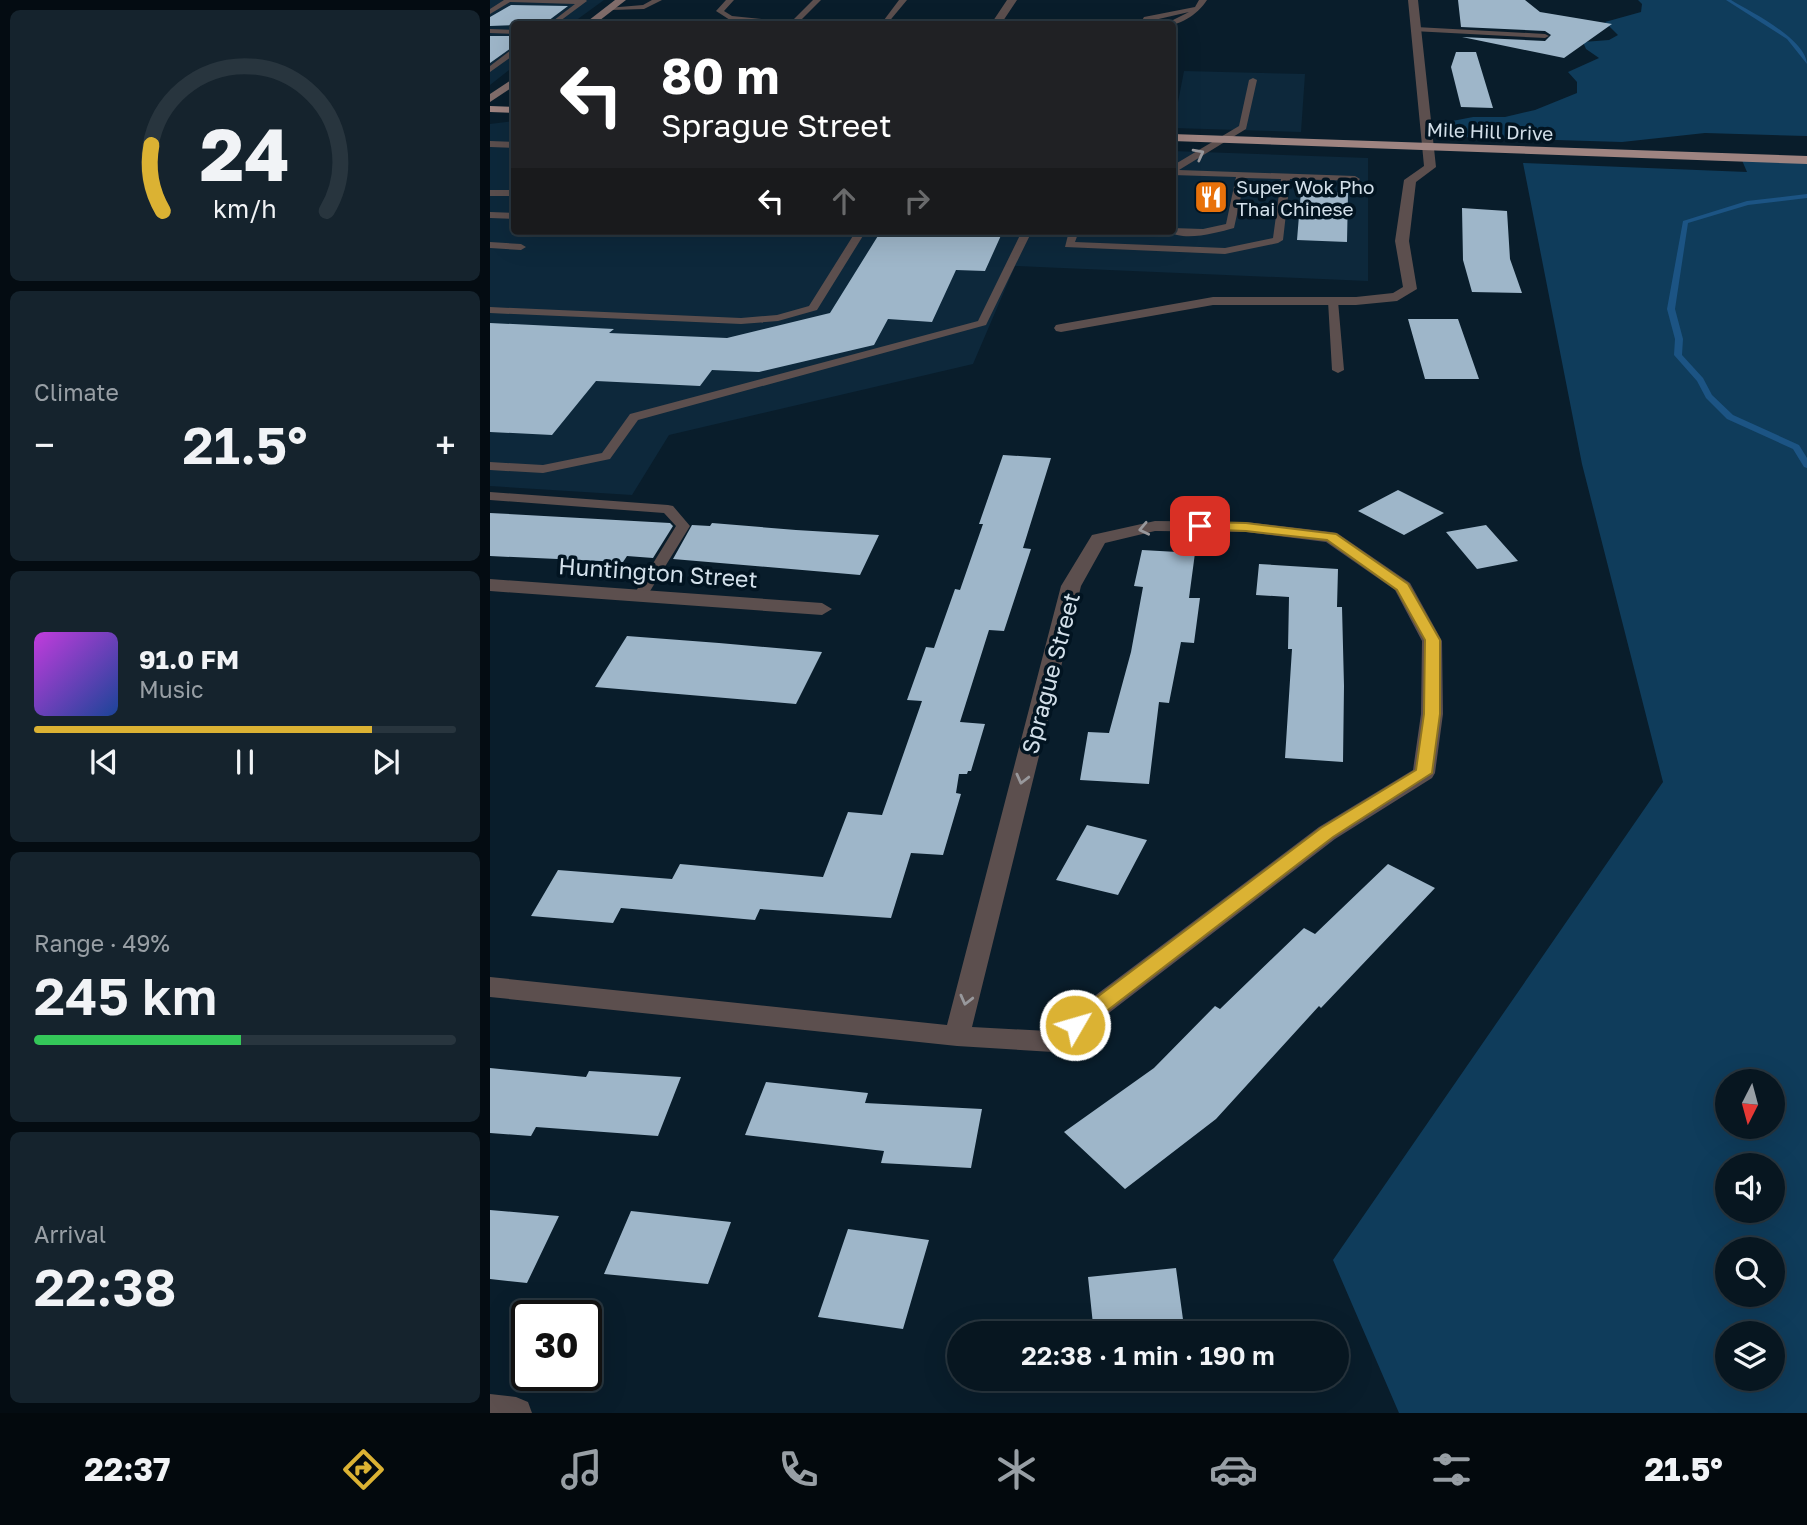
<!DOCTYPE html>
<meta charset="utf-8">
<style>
:root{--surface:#071620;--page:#15232d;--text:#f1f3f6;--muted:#989fa5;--line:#28353e;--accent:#dbb233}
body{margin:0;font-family:"Golos Text",sans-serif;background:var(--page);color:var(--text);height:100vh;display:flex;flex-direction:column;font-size:26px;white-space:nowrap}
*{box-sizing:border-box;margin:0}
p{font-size:23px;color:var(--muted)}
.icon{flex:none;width:38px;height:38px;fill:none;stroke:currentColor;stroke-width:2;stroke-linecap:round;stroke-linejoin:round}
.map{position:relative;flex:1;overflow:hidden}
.drawer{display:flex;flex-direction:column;gap:10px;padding:10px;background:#040c12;width:490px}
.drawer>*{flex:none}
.hud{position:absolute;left:21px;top:21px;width:665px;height:214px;border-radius:7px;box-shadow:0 7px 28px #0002,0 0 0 2px var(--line);background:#202124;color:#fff;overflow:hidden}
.needle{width:46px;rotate:186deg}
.tools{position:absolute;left:1225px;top:1069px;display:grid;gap:14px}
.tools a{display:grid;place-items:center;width:70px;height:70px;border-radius:50%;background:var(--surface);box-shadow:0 7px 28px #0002,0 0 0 2px var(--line);font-size:35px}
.speed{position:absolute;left:21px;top:1300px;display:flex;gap:14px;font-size:35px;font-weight:700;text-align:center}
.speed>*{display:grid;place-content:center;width:91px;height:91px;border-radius:50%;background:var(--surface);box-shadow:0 7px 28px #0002,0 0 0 2px var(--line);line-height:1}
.speed .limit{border:4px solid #111;border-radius:10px;background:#fff;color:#111}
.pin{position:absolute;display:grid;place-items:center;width:60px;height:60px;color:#fff;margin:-30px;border-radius:14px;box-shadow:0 4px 10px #0006}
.me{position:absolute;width:77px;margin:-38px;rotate:52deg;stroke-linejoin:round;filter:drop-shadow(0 0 5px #0008)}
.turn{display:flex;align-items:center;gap:24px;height:147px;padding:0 35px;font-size:32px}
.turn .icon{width:91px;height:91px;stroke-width:2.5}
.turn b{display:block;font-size:49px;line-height:60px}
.lanes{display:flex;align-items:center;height:66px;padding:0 35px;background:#0003;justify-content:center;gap:35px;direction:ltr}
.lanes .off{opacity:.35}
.big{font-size:52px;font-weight:600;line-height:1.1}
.drawer .widget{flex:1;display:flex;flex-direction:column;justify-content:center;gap:10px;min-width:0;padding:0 24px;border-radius:10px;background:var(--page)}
.drawer .dial{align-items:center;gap:0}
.dial svg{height:182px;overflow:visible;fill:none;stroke:var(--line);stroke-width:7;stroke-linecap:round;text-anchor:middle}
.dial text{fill:var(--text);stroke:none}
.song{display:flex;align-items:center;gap:21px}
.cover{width:84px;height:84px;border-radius:10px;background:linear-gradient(135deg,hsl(290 70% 55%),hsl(220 70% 35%))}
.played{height:7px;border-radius:4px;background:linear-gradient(90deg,var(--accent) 80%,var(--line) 80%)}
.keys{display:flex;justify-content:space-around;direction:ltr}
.heat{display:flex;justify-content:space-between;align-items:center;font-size:38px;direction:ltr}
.charge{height:10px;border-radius:5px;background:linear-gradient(90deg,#34c759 49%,var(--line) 0)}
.trip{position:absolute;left:457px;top:1321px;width:402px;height:70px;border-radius:35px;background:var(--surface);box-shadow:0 7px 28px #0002,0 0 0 2px var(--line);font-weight:600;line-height:70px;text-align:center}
.tab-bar{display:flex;height:112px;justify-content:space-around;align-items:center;background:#03090d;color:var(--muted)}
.tab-bar .icon{width:49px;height:49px}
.tab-bar .selected{color:var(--accent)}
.tab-bar b{font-size:32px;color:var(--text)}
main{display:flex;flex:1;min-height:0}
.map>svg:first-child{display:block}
.built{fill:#0d283b}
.green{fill:#0f3c5b;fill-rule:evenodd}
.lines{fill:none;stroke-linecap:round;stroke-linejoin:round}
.stream{fill:#1c5484;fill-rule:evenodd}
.building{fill:#9eb6c9}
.lane{fill:#5c4f4e;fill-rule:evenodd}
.street{fill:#5c4f4e;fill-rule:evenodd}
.secondary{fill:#816d6b;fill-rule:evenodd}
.primary{fill:#9e8481;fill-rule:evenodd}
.oneway{stroke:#98989c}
.route{fill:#dbb233;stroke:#8e7421;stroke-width:2}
.labels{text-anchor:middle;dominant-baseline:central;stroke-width:7;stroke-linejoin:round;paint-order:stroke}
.far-street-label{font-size:19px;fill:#d3e0ea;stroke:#021421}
.far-poi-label{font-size:19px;fill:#d3e0ea;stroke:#021421;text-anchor:start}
.street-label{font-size:23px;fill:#d3e0ea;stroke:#021421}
</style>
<main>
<section class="drawer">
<div class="widget dial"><svg viewBox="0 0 100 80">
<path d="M14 69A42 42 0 1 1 86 69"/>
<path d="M14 69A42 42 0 0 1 9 40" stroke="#dbb233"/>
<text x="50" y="56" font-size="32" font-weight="700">24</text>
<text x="50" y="72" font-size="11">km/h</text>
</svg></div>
<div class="widget"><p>Climate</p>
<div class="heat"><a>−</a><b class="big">21.5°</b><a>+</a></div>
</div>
<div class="widget">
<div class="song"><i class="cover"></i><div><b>91.0 FM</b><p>Music</p></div></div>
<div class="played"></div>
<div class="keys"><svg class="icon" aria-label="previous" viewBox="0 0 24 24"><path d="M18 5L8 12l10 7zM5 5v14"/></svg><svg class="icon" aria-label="pause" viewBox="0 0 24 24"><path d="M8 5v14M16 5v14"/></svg><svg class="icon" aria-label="next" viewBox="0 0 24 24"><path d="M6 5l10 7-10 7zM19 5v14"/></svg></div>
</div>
<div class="widget"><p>Range · 49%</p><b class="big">245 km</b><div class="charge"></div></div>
<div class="widget"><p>Arrival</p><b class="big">22:38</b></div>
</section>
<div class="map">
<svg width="1317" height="1413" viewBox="0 0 1317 1413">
<rect width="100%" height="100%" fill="#091d2b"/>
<path class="built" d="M0 0H114L81 24H24V66L0 85Z
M694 71 815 74 811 132 683 128Z
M24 121V231H682L683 151 878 158V281L525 266 483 364 179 435 142 495 0 486V124Z"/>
<path class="green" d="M1148 0H1317V136L1215 133 1132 142 968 137 953 132 952 123 983 117H1015L1045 110 1087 93V82L1078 72 1109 58 1096 49 1093 42 1119 40 1128 35 1115 22 1151 12 1152 4Z
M1251 158 1317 160V1413H909L843 1260 1173 782 1092 464 1033 163 1257 172ZM1237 1082H1283V1127H1237ZM1237 1166H1283V1211H1237ZM1237 1250H1283V1295H1237ZM1237 1334H1283V1379H1237Z"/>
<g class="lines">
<path class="stream" d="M1236 0H1241C1261 12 1316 39 1317 64L1297 39Z
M1317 194V198L1258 205 1198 223 1185 309 1193 339 1192 355 1213 378 1222 395 1243 415 1309 445 1317 458V468L1314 467 1303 449 1237 419 1216 398 1207 381 1184 355 1185 339 1177 309 1193 221 1257 201Z"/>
</g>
<path class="building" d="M968 0H1035L1050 12 1122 24 1074 58 972 37 1055 41 1061 35 1055 31 971 27Z
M21 5 78 6 54 24 0 26V17Z
M0 36H24V46L0 63Z
M966 52H986L1003 108 971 107 961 67Z
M811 191 858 193 857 242 807 240Z
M972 208 1017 211 1020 259 1032 293 982 292 973 260Z
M391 231H513L495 271 466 270 442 322 398 319 384 345 269 372 222 370 210 386 106 381 62 435 0 432V323L124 329 119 333 237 338 340 313Z
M918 319H968L989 379H935Z
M513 455 561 458 533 548 541 549 514 631 499 630 470 722 495 724 481 771H478L477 774H469L466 793 471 794 453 855 421 853 401 918 270 909 265 920 131 908 123 923 41 916 68 870 182 879 190 864 333 877 358 812 392 815 432 701 417 700 436 647 444 648 465 589 470 590 493 524H489Z
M908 490 954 513 914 535 868 511Z
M0 513 180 523 183 526 163 558 137 556 133 562 0 556Z
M222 523 306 530 389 535 370 575 183 559 202 525 220 526Z
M996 525 1028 561 987 569 956 532Z
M652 550 705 553 699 598H710L704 643 691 642 679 703 669 702 659 784 590 780 598 732 619 733 641 652 653 587 644 586Z
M769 564 848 569 847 607H852L854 686 853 762 795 758 802 649H798L799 597 766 595Z
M137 636 229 643 332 652 306 704 105 687Z
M597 825 657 840 628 895 566 880Z
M898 864 945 888 831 1008 829 1006 726 1119 635 1189 574 1132 664 1068 725 1006 730 1009 814 928 825 934Z
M0 1068 96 1077 99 1071 191 1077 168 1136 46 1127 41 1136 0 1133Z
M276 1082 378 1093 375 1103 492 1109 481 1168 391 1163 394 1151 255 1135Z
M0 1210 69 1216 37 1283 0 1279Z
M141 1211 241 1222 218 1284 114 1274Z
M358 1229 439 1240 413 1329 328 1317Z
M686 1268 695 1334H604L598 1277Z"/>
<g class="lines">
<path class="lane" d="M14 0H96L97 1 66 24H59L85 4 20 2 0 14V9Z
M162 0H172L154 9 121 10 117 8 153 5Z
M236 0H244L234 11 242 16 301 22 323 0H331L307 24 240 20 226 11Z
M409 0H417L397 24H391Z
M709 0H717C704 20 676 34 651 22L654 17 705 7ZM699 12 681 21H660Z
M926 27 1055 34 1059 36 1055 38 923 31Z
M0 29 24 30V34L0 33Z
M21 50H24V55L0 72V66Z
M763 78 767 80 756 129 689 170 865 176 870 179 868 181 800 179 793 240 788 243 735 254 575 247 579 231H589L585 242 735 248 783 238 791 179 755 178 744 228C726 233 694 242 677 231H682V228L713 229 736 224 746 177 682 175V166L749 126 759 80Z
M0 141 24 142V148L0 147Z
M0 190H24V196H0Z
M0 212 24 213V219L0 218Z
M366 231H376L327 310 288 321 251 324 0 313V307L251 318 287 315 319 306Z
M532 231H542L496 325 148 420 120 459 53 473 0 470V462L53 465 112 453 140 414 488 321Z
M0 242 31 244 36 247 31 250 0 248Z
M843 298 848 301 854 370 848 373 842 370 838 301Z
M0 492 178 505 183 506 200 526 157 596 150 600 143 596 186 526 174 513 0 500Z"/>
<path class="street" d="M517 0H527L511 24H501Z
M918 0H928L946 167 926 182 919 241 927 289 907 301 866 305H723L571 332 566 331 564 328 566 325 571 324 723 297H866L903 293 913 287 905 241 914 180 934 166Z
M665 521 756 522 841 532 847 533 920 583 952 641 953 714 945 773 942 778 845 839 572 1049 563 1052 467 1046 0 997V977L457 1025 571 586 602 535ZM665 531 756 532 836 542 905 590 932 641 931 714 923 770 829 827 558 1031 482 1027 591 586 615 543Z
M0 579 332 603 342 609 332 615 0 591Z
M0 1394 26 1397 38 1402 42 1413H0Z"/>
<path class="secondary" d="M125 0H136L105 24H94Z
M24 78V86L0 102V94Z"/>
<path class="primary" d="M0 106 24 107V113L0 112Z
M682 134 1317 156V164L682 141Z"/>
</g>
<defs><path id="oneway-chevron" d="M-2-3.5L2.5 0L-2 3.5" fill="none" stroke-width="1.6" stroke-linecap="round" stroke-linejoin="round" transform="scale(1.75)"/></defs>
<g class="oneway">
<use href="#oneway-chevron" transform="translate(709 154) rotate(-28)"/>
<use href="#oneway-chevron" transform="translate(654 529) rotate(168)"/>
<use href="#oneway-chevron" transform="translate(532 779) rotate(104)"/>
<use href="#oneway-chevron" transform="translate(476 1000) rotate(104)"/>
</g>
<path class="route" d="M710 522 756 523 846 534 918 584 950 640V714L942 773 843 837 592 1030 585 1032 578 1030 575 1025 578 1019 831 828 926 770 934 714 935 640 907 590 837 540 756 531 705 529V523Z"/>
<defs>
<g id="restaurant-square" transform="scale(1.75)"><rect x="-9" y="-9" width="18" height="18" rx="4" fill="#e8710a" stroke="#021421"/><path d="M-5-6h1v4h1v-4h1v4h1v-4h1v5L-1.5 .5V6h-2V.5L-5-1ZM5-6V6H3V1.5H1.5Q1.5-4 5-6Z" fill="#fff"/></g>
</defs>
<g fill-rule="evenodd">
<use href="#restaurant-square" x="721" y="197"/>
</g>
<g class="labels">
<g class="far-street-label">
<text transform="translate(1000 131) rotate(2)">Mile Hill Drive</text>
</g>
<g class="far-poi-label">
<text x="746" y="186">Super Wok Pho<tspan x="746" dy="22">Thai Chinese</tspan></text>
</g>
<g class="street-label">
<text transform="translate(168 572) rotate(4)">Huntington Street</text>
<text transform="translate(560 673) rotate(-75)">Sprague Street</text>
</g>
</g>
</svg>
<div class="tools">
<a><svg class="needle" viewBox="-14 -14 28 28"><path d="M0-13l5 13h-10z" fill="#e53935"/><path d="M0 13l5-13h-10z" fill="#989fa5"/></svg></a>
<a><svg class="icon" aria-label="sound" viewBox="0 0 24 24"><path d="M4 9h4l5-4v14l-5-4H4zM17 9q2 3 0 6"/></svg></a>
<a><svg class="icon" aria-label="search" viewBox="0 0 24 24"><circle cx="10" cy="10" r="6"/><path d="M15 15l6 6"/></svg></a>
<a><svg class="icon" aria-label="layers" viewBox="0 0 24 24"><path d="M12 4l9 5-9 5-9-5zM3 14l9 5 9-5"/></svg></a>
</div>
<div class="speed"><div class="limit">30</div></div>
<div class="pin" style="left:710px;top:526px;background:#d93025"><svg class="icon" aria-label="arrive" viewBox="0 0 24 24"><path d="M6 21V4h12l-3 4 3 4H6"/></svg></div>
<svg class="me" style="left:585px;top:1025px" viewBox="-20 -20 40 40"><circle r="17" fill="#dbb233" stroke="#fff" stroke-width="3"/><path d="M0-11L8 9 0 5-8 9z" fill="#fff"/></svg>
<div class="trip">22:38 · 1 min · 190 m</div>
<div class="hud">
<div class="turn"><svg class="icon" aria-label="left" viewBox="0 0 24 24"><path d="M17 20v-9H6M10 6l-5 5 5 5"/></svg><div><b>80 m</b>Sprague Street</div></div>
<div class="lanes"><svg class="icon" aria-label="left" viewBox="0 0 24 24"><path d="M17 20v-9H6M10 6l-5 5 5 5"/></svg><svg class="icon off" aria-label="ahead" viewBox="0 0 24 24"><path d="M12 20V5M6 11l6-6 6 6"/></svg><svg class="icon off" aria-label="right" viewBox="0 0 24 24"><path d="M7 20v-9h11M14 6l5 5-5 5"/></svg></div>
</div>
</div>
</main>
<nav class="tab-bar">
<b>22:37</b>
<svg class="icon selected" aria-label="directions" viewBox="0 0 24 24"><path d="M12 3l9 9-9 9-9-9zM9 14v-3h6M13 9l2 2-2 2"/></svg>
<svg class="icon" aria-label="music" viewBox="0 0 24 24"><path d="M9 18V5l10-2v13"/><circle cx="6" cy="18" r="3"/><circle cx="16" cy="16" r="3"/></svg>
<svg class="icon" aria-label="phone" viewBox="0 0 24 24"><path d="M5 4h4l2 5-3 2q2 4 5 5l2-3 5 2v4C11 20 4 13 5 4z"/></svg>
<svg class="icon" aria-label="climate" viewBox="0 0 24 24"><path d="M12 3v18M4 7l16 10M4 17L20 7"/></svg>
<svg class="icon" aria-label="car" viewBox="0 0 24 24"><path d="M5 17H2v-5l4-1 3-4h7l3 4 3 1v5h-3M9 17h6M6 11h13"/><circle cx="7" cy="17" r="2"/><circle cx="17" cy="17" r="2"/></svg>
<svg class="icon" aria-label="filters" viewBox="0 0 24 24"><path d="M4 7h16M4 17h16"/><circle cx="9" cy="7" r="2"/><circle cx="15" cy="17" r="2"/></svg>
<b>21.5°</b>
</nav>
